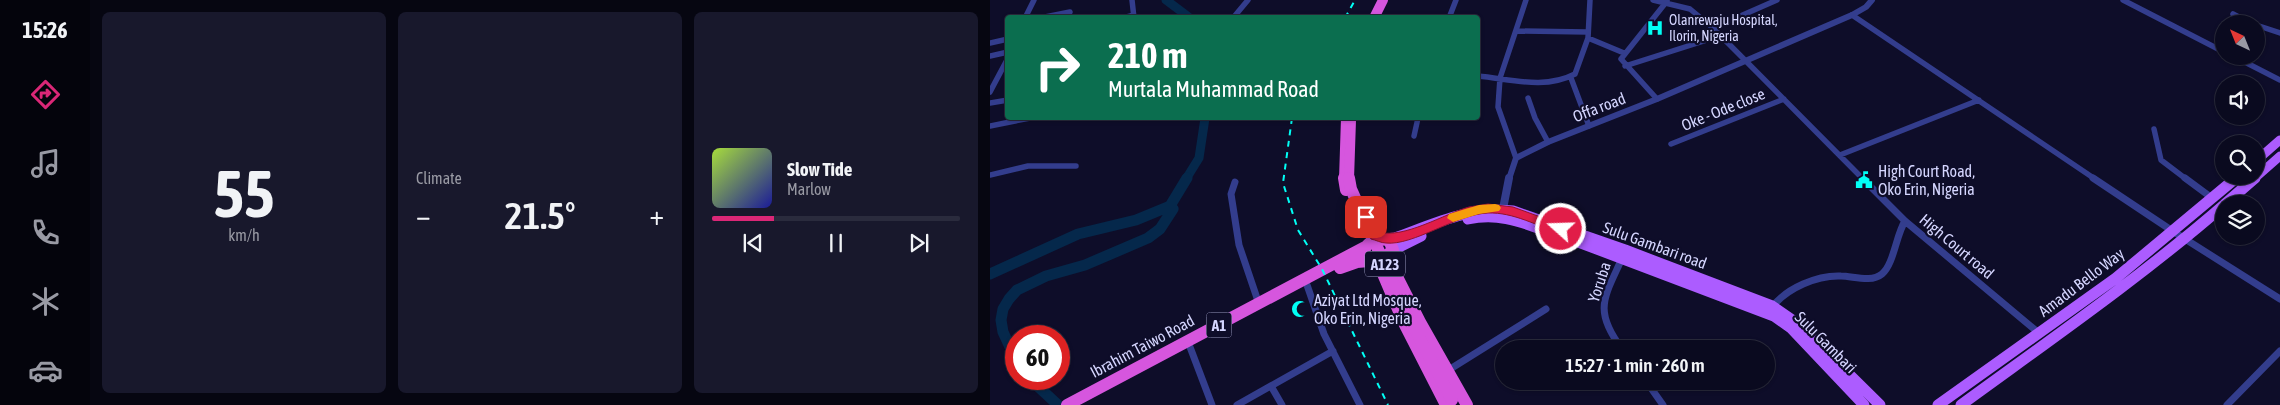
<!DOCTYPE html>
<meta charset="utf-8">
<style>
:root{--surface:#0a0a1f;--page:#18182c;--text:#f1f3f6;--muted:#999aa4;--line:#2a2b3d;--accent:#db2777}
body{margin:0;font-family:"Asap Condensed",sans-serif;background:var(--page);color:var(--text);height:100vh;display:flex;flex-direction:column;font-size:19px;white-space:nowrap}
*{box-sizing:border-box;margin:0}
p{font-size:16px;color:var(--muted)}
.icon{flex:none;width:28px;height:28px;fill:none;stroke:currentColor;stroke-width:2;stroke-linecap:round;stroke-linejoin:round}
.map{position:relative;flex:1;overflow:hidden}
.details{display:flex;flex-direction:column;gap:12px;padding:12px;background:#060611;width:900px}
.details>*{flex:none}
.hud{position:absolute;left:15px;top:15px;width:475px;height:105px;border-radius:5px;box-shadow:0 1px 4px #0004,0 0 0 1px var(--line);background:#0b6e4f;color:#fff;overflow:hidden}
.needle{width:32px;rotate:317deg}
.controls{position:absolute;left:1225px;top:15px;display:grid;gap:10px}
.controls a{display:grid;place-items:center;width:50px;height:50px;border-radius:50%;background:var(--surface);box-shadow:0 1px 4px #0004,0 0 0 1px var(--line);font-size:25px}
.speed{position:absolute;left:15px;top:325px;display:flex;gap:10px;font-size:25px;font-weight:700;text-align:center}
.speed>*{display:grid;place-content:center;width:65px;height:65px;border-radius:50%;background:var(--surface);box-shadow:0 1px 4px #0004,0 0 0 1px var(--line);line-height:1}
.speed .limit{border:8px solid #d22;background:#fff;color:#111}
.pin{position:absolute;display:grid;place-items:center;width:42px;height:42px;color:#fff;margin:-21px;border-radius:10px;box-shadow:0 2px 8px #0006}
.me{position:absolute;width:55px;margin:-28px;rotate:290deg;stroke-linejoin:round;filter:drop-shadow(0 0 4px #0008)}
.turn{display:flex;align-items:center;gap:18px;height:105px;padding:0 20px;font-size:22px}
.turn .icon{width:65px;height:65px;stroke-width:2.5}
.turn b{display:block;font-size:35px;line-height:42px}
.big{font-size:38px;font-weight:600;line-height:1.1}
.details .tile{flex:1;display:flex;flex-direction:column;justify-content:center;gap:8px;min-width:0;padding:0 18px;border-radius:8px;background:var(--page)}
.details .dial{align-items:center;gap:0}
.dial b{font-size:65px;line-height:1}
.song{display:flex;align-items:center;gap:15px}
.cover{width:60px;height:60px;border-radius:8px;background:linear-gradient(135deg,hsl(80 70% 55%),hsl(240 70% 35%))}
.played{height:5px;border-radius:2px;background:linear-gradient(90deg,var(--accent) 25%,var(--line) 25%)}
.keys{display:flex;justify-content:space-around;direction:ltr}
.heat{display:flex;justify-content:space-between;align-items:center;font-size:28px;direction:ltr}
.details .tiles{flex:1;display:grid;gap:12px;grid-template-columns:repeat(3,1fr)}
.trip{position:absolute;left:505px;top:340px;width:280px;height:50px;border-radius:25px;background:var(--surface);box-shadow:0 1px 4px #0004,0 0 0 1px var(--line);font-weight:600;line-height:50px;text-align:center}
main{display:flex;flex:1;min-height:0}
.tab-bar{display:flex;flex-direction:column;width:90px;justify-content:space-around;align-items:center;background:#04040c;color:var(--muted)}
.tab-bar .icon{width:35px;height:35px}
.tab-bar .current{color:var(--accent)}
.tab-bar b{font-size:22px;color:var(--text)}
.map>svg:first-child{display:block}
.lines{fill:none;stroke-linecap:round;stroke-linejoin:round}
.river-far1{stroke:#05284b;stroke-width:9}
.river{stroke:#05284b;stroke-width:11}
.minor-far1{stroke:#333d8d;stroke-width:5.5}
.minor{stroke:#333d8d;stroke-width:7}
.tertiary-far1{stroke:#333d8d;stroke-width:6}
.tertiary{stroke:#333d8d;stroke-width:8}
.primary-far1{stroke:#ac5cff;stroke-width:9}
.primary{stroke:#ac5cff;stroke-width:11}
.trunk-far1{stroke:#d656de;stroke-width:10}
.trunk{stroke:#d656de;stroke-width:12}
.rail{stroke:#01fff5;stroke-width:2;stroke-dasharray:6 5.5;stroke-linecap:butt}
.trunk-bridge-far1{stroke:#d656de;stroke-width:10}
.trunk-bridge{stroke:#d656de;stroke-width:12}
.route{fill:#e11d48;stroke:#92132f}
.slow{fill:#f59e0b}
.labels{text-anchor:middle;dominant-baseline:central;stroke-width:4.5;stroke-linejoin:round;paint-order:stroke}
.far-poi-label{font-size:14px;fill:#d5d6ff;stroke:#0e0d29;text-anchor:start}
.shield{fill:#0e0d29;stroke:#999abf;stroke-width:1}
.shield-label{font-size:15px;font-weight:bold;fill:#d5d6ff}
.street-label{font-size:16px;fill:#d5d6ff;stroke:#0e0d29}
.poi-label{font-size:16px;fill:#d5d6ff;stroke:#0e0d29;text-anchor:start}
</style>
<main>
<nav class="tab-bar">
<b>15:26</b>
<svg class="icon current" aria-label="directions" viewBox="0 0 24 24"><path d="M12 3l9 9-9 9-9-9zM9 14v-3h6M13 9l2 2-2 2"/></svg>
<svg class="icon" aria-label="music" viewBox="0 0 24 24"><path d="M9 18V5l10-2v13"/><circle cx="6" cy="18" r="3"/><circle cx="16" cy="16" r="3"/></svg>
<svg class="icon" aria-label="phone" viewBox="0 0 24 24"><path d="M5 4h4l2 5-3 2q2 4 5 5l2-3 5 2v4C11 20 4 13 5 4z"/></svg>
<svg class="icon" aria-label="climate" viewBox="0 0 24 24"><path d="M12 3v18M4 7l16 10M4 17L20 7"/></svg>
<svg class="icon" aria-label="car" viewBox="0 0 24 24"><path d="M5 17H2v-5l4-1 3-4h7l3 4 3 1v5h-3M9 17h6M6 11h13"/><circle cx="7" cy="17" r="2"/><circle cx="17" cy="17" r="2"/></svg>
</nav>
<section class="details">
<div class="tiles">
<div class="tile dial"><b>55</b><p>km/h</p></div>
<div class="tile"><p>Climate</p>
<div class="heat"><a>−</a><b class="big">21.5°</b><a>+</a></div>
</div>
<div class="tile">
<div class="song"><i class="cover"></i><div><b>Slow Tide</b><p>Marlow</p></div></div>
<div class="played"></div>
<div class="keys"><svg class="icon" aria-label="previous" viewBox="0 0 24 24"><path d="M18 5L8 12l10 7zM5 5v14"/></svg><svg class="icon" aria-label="pause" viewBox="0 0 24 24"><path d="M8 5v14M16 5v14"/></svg><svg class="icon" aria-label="next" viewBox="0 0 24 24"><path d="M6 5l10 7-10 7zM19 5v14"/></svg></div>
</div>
</div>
</section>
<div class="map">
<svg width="1290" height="405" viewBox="0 0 1290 405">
<rect width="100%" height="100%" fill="#0e0d29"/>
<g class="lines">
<path class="river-far1" d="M176 0 200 18
M196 179 209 158 215 118"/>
<path class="river" d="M0 274 88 234 146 220 180 206
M26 360 13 332 11 320 13 309 19 299 27 290 56 276 95 265 158 238 170 229 183 209 180 206 197 178
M40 379 68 405"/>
<path class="minor-far1" d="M142 0 144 18
M663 0 700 9 723 28 873 179
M1133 0 1234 52
M1243 14 1262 24
M862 15 1105 179
M35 18 44 0
M50 18 80 12
M133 18 144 15
M243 18 258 0
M459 18 466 0
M1266 25 1290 33
M723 28 787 0
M526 31 597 32
M598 38 634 53
M0 43 18 39
M0 56 18 52
M1243 56 1290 80
M635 66 717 40
M488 76C521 79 554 90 585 74L598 38 600 0
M581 78 599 126
M0 92 18 58
M538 98 545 118 558 142
M667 99 631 59 677 1
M0 103 18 100
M0 126 40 118
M1164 129 1171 160 1196 179
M424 136 428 118
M681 144 794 99
M850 155 989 100
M526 158 508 107 510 78 536 0
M0 175 38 166H86"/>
<path class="minor" d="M872 178 915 221 1050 334
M1103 178 1184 232 1290 299
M1195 178 1222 198
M245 182 241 194 249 245 269 304
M317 285 334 334 370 405
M782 307C797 288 827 275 851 276 863 276 881 283 892 274 904 264 906 235 915 221
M200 347 222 405
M632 349C602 309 615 297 633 256
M457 371 556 309
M656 381 673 405
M281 386 292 405
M247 405 343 351
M1237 405 1290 351"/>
<path class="tertiary-far1" d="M519 179 526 158 558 142 667 99 862 15 876 7 882 0"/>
<path class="tertiary" d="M512 214 519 178"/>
<path class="primary-far1" d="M1266 161 1290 140
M1245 179 1248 176
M1264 179 1290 156"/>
<path class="primary" d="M1235 204 1265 178
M478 219C505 213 528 220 553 230
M396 239 405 238C444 224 480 206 523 211L635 250 782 306 808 324 890 405
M583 240 784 316 801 328 874 405
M403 250 431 236
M948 405 1126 278 1246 178
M971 405C1060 340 1151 277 1234 205"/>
<path class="trunk-far1" d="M384 18 393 0
M354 179 356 118"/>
<path class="trunk" d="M354 178 356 190
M386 239 399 240 403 250C393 259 387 263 375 257 372 248 378 243 386 239Z
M401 252V265L430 322 477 405
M383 261 390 267 413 321 456 405
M350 268 367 262 379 261
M77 405 375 247"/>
<path class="rail" d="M355 18 365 0
M302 118 293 183 308 230 332 269 398 405"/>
<path class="trunk-bridge-far1" d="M359 179 361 120"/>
<path class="trunk-bridge" d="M359 178 361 189 417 314 462 400"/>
</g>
<path class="route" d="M498 204 523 207 575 226 577 229 571 234C548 226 523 212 498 213 467 214 423 246 396 243 391 243 386 240 381 239L370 217 376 212 380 214 389 232C414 239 454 214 479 207 485 206 492 205 498 204Z"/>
<path class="slow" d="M505 204 509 205 511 208 509 211 489 214 463 222 457 218 459 214 489 205Z"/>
<defs>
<g id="hospital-bare" transform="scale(1.35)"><path d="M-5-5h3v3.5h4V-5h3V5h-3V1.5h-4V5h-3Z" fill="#01fff5" stroke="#0e0d29" stroke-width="2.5" paint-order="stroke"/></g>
<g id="civic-bare" transform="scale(1.35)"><path d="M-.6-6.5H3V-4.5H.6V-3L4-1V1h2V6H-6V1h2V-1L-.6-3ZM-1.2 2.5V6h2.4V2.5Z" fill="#01fff5" stroke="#0e0d29" stroke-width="2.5" paint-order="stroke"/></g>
<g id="mosque-bare" transform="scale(1.35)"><path d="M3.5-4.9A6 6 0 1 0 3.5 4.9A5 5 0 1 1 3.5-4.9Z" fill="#01fff5" stroke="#0e0d29" stroke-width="2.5" paint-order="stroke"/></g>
</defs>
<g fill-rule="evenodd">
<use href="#hospital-bare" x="665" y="28"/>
<use href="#civic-bare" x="874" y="180"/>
<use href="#mosque-bare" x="310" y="309"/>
</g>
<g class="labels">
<g class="far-poi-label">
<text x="679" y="20">Olanrewaju Hospital,<tspan x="679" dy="16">Ilorin, Nigeria</tspan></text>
</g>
<g class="shield">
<rect x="375" y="251.5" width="40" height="25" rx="4"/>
<rect x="216.5" y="312.5" width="25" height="25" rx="4"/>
</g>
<g class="shield-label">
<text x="395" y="264">A123</text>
<text x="229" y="325">A1</text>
</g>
<g class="street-label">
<text transform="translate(609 107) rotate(-21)">Offa road</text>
<text transform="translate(733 109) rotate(-22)">Oke - Ode close</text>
<text transform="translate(665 245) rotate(20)">Sulu Gambari road</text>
<text transform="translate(967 246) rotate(40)">High Court road</text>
<text transform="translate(609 282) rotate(-72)">Yoruba</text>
<text transform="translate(1091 282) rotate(-37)">Amadu Bello Way</text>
<text transform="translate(836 342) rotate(45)">Sulu Gambari</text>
<text transform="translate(152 346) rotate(-28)">Ibrahim Taiwo Road</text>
</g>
<g class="poi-label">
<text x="888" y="171">High Court Road,<tspan x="888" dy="18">Oko Erin, Nigeria</tspan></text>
<text x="324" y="300">Aziyat Ltd Mosque,<tspan x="324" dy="18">Oko Erin, Nigeria</tspan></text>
</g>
</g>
</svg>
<div class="controls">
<a><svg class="needle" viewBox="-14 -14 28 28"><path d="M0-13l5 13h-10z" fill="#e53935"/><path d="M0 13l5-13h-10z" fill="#999aa4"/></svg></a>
<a><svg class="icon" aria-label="sound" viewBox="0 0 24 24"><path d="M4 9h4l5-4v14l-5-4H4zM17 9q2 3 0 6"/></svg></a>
<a><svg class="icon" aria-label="search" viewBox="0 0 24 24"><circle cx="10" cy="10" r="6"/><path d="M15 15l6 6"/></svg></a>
<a><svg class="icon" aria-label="layers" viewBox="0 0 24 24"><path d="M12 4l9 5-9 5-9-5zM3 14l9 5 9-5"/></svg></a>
</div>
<div class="speed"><div class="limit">60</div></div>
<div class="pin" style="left:376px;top:217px;background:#d93025"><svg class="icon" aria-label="arrive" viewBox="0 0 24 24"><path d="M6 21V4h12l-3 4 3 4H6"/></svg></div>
<svg class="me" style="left:571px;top:229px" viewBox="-20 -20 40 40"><circle r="17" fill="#e11d48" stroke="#fff" stroke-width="3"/><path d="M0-11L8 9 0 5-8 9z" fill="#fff"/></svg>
<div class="trip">15:27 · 1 min · 260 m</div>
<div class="hud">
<div class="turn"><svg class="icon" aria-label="right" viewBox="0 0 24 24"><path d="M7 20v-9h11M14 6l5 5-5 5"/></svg><div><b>210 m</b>Murtala Muhammad Road</div></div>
</div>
</div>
</main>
